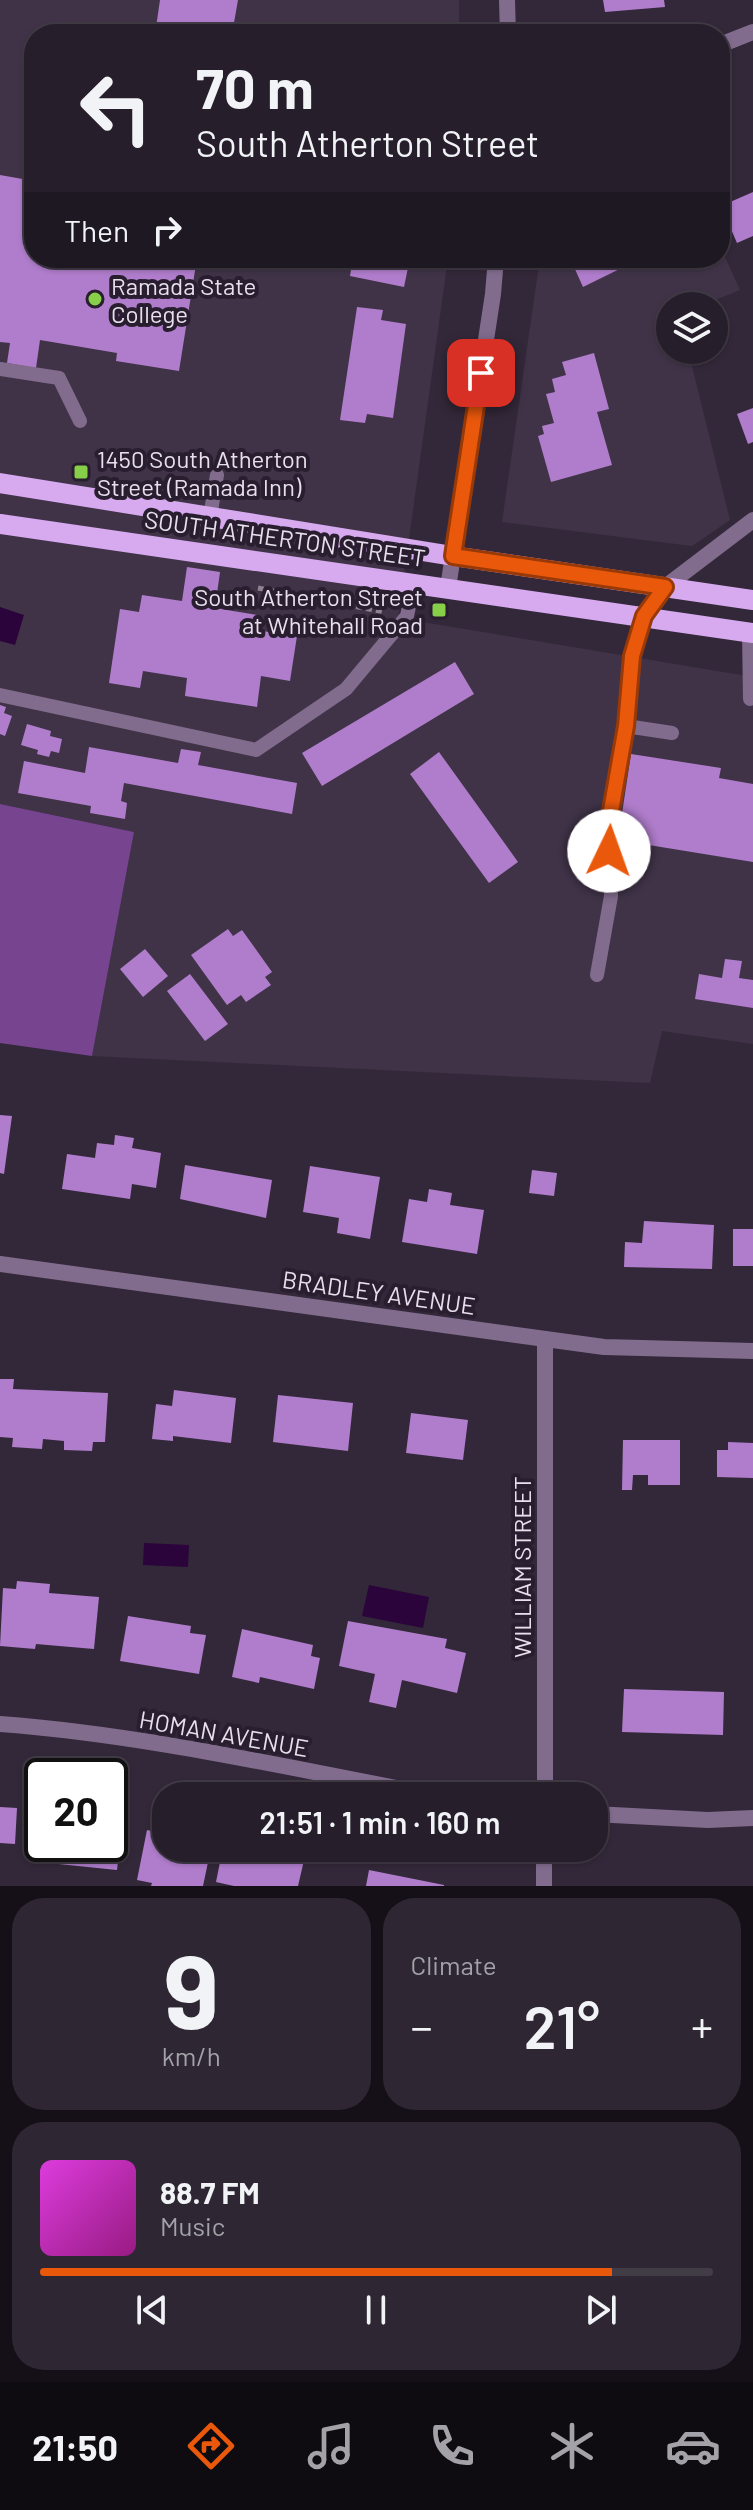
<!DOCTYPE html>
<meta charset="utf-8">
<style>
:root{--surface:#261e2b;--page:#2e2733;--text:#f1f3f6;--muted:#a4a2a9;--line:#423c47;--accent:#ea580c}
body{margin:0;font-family:Barlow,sans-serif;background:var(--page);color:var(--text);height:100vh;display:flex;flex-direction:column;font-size:30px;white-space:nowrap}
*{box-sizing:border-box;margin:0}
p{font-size:26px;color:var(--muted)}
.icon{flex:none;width:44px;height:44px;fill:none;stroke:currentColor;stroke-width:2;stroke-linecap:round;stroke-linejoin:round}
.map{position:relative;height:1886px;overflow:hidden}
.sheet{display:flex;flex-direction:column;gap:12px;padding:12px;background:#151018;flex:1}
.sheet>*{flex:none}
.top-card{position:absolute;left:24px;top:24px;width:706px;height:244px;border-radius:32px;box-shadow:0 2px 6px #0004,0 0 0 2px var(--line);background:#261e2b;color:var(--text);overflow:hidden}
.fabs{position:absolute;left:656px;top:292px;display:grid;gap:16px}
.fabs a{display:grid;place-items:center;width:72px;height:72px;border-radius:50%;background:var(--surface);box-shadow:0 2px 6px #0004,0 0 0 2px var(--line);font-size:40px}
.speed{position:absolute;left:24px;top:1758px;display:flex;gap:16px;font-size:40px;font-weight:700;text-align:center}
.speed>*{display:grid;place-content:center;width:104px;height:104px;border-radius:50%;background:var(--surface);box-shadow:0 2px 6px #0004,0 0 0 2px var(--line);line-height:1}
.speed .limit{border:4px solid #111;border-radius:12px;background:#fff;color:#111}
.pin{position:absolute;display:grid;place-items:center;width:68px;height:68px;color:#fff;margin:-34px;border-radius:16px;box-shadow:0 4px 12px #0006}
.me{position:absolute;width:88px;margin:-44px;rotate:3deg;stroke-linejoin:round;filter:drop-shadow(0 0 6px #0008)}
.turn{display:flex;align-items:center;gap:28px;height:168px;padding:0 40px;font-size:36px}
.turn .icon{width:104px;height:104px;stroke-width:2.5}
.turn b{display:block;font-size:56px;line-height:68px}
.then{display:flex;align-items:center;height:76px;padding:0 40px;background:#0003;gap:16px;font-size:30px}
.big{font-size:60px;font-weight:600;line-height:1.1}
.sheet .tile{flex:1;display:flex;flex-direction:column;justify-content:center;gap:12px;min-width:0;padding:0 28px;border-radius:32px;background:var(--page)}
.sheet .dial{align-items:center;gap:0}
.dial b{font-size:104px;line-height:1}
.song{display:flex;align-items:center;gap:24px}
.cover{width:96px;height:96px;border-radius:12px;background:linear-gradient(135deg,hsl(300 70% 55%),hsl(310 70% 35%))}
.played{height:8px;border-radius:4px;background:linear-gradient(90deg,var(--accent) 85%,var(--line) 85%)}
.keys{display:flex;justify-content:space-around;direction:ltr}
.heat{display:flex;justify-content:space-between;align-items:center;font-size:44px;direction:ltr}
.sheet .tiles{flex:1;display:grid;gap:12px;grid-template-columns:1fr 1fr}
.tile:last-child{grid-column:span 2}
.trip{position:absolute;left:152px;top:1782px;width:456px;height:80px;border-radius:32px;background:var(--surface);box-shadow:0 2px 6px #0004,0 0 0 2px var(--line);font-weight:600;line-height:80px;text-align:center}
.dock{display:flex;height:128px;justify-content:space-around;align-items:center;background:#0f0c11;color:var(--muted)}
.dock .icon{width:56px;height:56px}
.dock .on{color:var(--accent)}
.dock b{font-size:36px;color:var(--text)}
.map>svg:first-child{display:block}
.built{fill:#403348}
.forest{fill:#774590}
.water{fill:#2b043b}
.building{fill:#b07dcc}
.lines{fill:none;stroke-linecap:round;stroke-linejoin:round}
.path{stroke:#8d8493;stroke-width:5;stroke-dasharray:6 4;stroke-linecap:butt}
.service{stroke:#826c8e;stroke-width:14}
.minor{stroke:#826c8e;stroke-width:16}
.primary{stroke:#d7aaf0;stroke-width:20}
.route-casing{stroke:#983908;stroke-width:20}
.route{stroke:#ea580c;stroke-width:14}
.poi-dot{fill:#88cf49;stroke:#291e2f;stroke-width:3}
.labels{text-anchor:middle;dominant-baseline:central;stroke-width:8;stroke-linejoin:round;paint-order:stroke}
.poi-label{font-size:24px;fill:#e7e0ec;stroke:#291e2f;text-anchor:start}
.street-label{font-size:24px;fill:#e7e0ec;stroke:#291e2f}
</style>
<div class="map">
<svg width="753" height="1886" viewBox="0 0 753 1886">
<rect width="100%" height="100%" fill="#332839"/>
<path class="built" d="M0 0H459V34H34V258H448L398 618 753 677V1044L662 1031 650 1083 92 1056 134 832 0 804Z
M720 246 740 290 700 306H670V350H688L730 520 692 546 502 522 540 258H720Z"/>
<path class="forest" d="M0 804 134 832 92 1056 0 1043Z"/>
<path class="water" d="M0 607 24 615 15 645 0 641Z
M144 1543 189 1545 188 1567 143 1565Z
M369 1585 429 1597 423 1628 362 1616Z"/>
<path class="building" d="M160 0H238L232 34H155Z
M603 0H664L665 7 605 12Z
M0 175 34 181V258H197L179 371 116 361 117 353 40 340 36 368 7 363 10 343 0 342Z
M753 192V236L737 243 721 206Z
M353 258H410L404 287 350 276Z
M579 258H642L583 287 574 267 582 263Z
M357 307 383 310 381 320 406 324 393 418 367 414 365 423 340 420Z
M594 353 609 409 597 412 612 465 551 482 538 436 544 434 542 426 554 423 546 394 555 392 552 379 566 375 562 362Z
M753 408V442L748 444 737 414Z
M187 567 220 572 215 608 257 615 255 630 297 636 290 681 261 676 257 707 185 696 187 678 143 671 140 688 109 683 120 609 139 612 142 595 182 601Z
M455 662 474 694 322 786 302 753Z
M0 705 6 707 4 713 12 716 5 736 0 734Z
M27 724 51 731 50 736 62 739 59 753 51 751 49 757 37 754 38 750 21 745Z
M89 747 178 763 181 749 201 752 198 765 297 783 292 814 124 783 121 801 127 803 125 819 90 813 91 806 18 793 24 761 85 773Z
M439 752 518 862 489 883 410 774Z
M631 754 721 768 719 778 753 784V862L618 840Z
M228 929 233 936 242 930 272 972 265 977 271 985 246 1002 241 995 227 1005 191 955Z
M145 949 168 976 143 997 120 969Z
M725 959 742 961 739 978 753 980V1008L695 999 699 974 722 978Z
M190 974 228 1024 205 1041 167 991Z
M0 1115 12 1116 4 1174 0 1173Z
M115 1135 134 1138 132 1148 161 1153 156 1188 132 1184 130 1199 62 1189 67 1154 95 1158 97 1143 114 1145Z
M185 1165 272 1180 266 1218 180 1199Z
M310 1166 380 1177 370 1239 337 1233 339 1218 303 1212Z
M532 1170 557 1173 554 1196 529 1193Z
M429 1189 452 1193 450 1205 484 1210 477 1254 402 1242 409 1199 427 1202Z
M644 1221 714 1225 712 1269 624 1267 625 1242 642 1243Z
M733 1229H753V1266H733Z
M0 1379H14L13 1389 108 1393 105 1442H93L92 1451 64 1450V1441L43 1439 42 1449 12 1447 13 1438 0 1437Z
M174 1390 236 1398 231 1443 173 1436V1441L152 1439 156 1404 172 1406Z
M278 1395 353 1403 348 1451 273 1442Z
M411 1413 468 1420 463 1460 406 1453Z
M623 1440H680V1485H648V1475H633L632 1490H622Z
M728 1442 753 1443V1478L717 1477V1450H728Z
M17 1581 50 1584 49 1593 99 1597 94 1649 36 1644 35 1649 0 1646 3 1588 16 1589Z
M128 1616 191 1626 190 1633 206 1635 199 1674 120 1661Z
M348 1621 447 1639 445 1648 466 1653 457 1693 402 1680 396 1708 369 1702 375 1674 339 1666Z
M242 1629 313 1645 311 1656 320 1658 314 1689 260 1677 259 1683 232 1677Z
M624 1689 724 1692 723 1735 622 1732Z
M0 1807 17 1808 15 1844 0 1843Z
M34 1817 42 1818V1844H110V1825L122 1826 117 1870 29 1861Z
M147 1830 166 1834V1848H211L203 1886H151L152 1883 137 1880Z
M235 1848H267L305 1856 298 1886H234L216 1882 222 1852 234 1855Z
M369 1870 444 1885V1886H366Z"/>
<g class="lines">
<path class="path" d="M258 588 385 612"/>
<path class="service" d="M0 369 59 378 80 421
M210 517 217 475
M749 632 750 699
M0 695 256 750 346 689 407 616 414 583
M626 726 672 733
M597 975 611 896 608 828 626 726 632 656 644 616"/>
<path class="minor" d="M507 0 508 34
M720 45 753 32
M448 588 493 294 496 258
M644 616 665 587 753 520
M0 1264 604 1347 753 1351
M0 1724C147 1735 293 1769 438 1796
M545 1796V1339
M594 1814 708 1820 753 1818
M544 1886V1848"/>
<path class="primary" d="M0 483 453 556 753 600
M0 524 753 633"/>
</g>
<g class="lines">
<g class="route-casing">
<path id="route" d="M481 373 453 556 665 587 644 616 632 656 626 726 608 828 609 851"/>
</g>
<use href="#route" class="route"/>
</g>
<g class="poi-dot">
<circle cx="95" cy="299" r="8"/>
<rect x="73" y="464" width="16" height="16" rx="4"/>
<rect x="431" y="602" width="16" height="16" rx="4"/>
</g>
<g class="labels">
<g class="poi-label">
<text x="111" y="285">Ramada State<tspan x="111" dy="28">College</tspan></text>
<text x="97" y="458">1450 South Atherton<tspan x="97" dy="28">Street (Ramada Inn)</tspan></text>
<text x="423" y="596" text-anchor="end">South Atherton Street<tspan x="423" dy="28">at Whitehall Road</tspan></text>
</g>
<g class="street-label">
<text transform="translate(285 538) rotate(8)">SOUTH ATHERTON STREET</text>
<text transform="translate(379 1292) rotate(8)">BRADLEY AVENUE</text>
<text transform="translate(521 1567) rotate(-90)">WILLIAM STREET</text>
<text transform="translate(224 1733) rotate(10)">HOMAN AVENUE</text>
</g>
</g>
</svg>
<div class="fabs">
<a><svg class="icon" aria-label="layers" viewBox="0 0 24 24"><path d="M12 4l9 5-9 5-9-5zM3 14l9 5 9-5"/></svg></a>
</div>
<div class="speed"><div class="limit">20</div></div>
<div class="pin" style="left:481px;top:373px;background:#d93025"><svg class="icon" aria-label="arrive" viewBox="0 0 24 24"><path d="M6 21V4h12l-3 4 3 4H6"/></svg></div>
<svg class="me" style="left:609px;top:851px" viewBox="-20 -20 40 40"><circle r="19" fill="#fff"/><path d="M0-13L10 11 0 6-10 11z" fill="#ea580c"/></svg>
<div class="trip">21:51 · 1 min · 160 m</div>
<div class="top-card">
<div class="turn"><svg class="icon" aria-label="left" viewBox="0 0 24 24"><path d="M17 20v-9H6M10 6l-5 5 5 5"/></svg><div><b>70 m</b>South Atherton Street</div></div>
<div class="then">Then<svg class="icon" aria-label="right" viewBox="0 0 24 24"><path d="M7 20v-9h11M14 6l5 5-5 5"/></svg></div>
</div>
</div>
<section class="sheet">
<div class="tiles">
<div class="tile dial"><b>9</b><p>km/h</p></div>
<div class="tile"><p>Climate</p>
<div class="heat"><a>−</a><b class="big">21°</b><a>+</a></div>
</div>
<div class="tile">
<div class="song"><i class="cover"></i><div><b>88.7 FM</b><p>Music</p></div></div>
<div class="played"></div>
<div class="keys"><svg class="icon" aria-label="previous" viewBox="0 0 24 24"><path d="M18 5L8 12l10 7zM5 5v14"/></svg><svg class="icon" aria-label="pause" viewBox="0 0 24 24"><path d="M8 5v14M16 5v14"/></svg><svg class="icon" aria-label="next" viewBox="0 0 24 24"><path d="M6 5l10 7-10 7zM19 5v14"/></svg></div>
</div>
</div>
</section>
<nav class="dock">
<b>21:50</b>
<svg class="icon on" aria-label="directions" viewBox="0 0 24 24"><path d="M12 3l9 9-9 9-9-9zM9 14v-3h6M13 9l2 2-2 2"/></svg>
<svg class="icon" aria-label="music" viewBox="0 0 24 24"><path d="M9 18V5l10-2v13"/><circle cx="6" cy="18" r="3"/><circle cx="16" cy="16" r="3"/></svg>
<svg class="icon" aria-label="phone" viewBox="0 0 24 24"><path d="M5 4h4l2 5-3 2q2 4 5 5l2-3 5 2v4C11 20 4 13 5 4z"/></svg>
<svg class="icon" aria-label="climate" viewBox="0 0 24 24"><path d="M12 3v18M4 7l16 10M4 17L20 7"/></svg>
<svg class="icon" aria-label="car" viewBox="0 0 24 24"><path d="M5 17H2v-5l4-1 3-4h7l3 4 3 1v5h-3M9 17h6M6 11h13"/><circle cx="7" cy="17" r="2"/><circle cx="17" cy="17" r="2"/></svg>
</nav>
